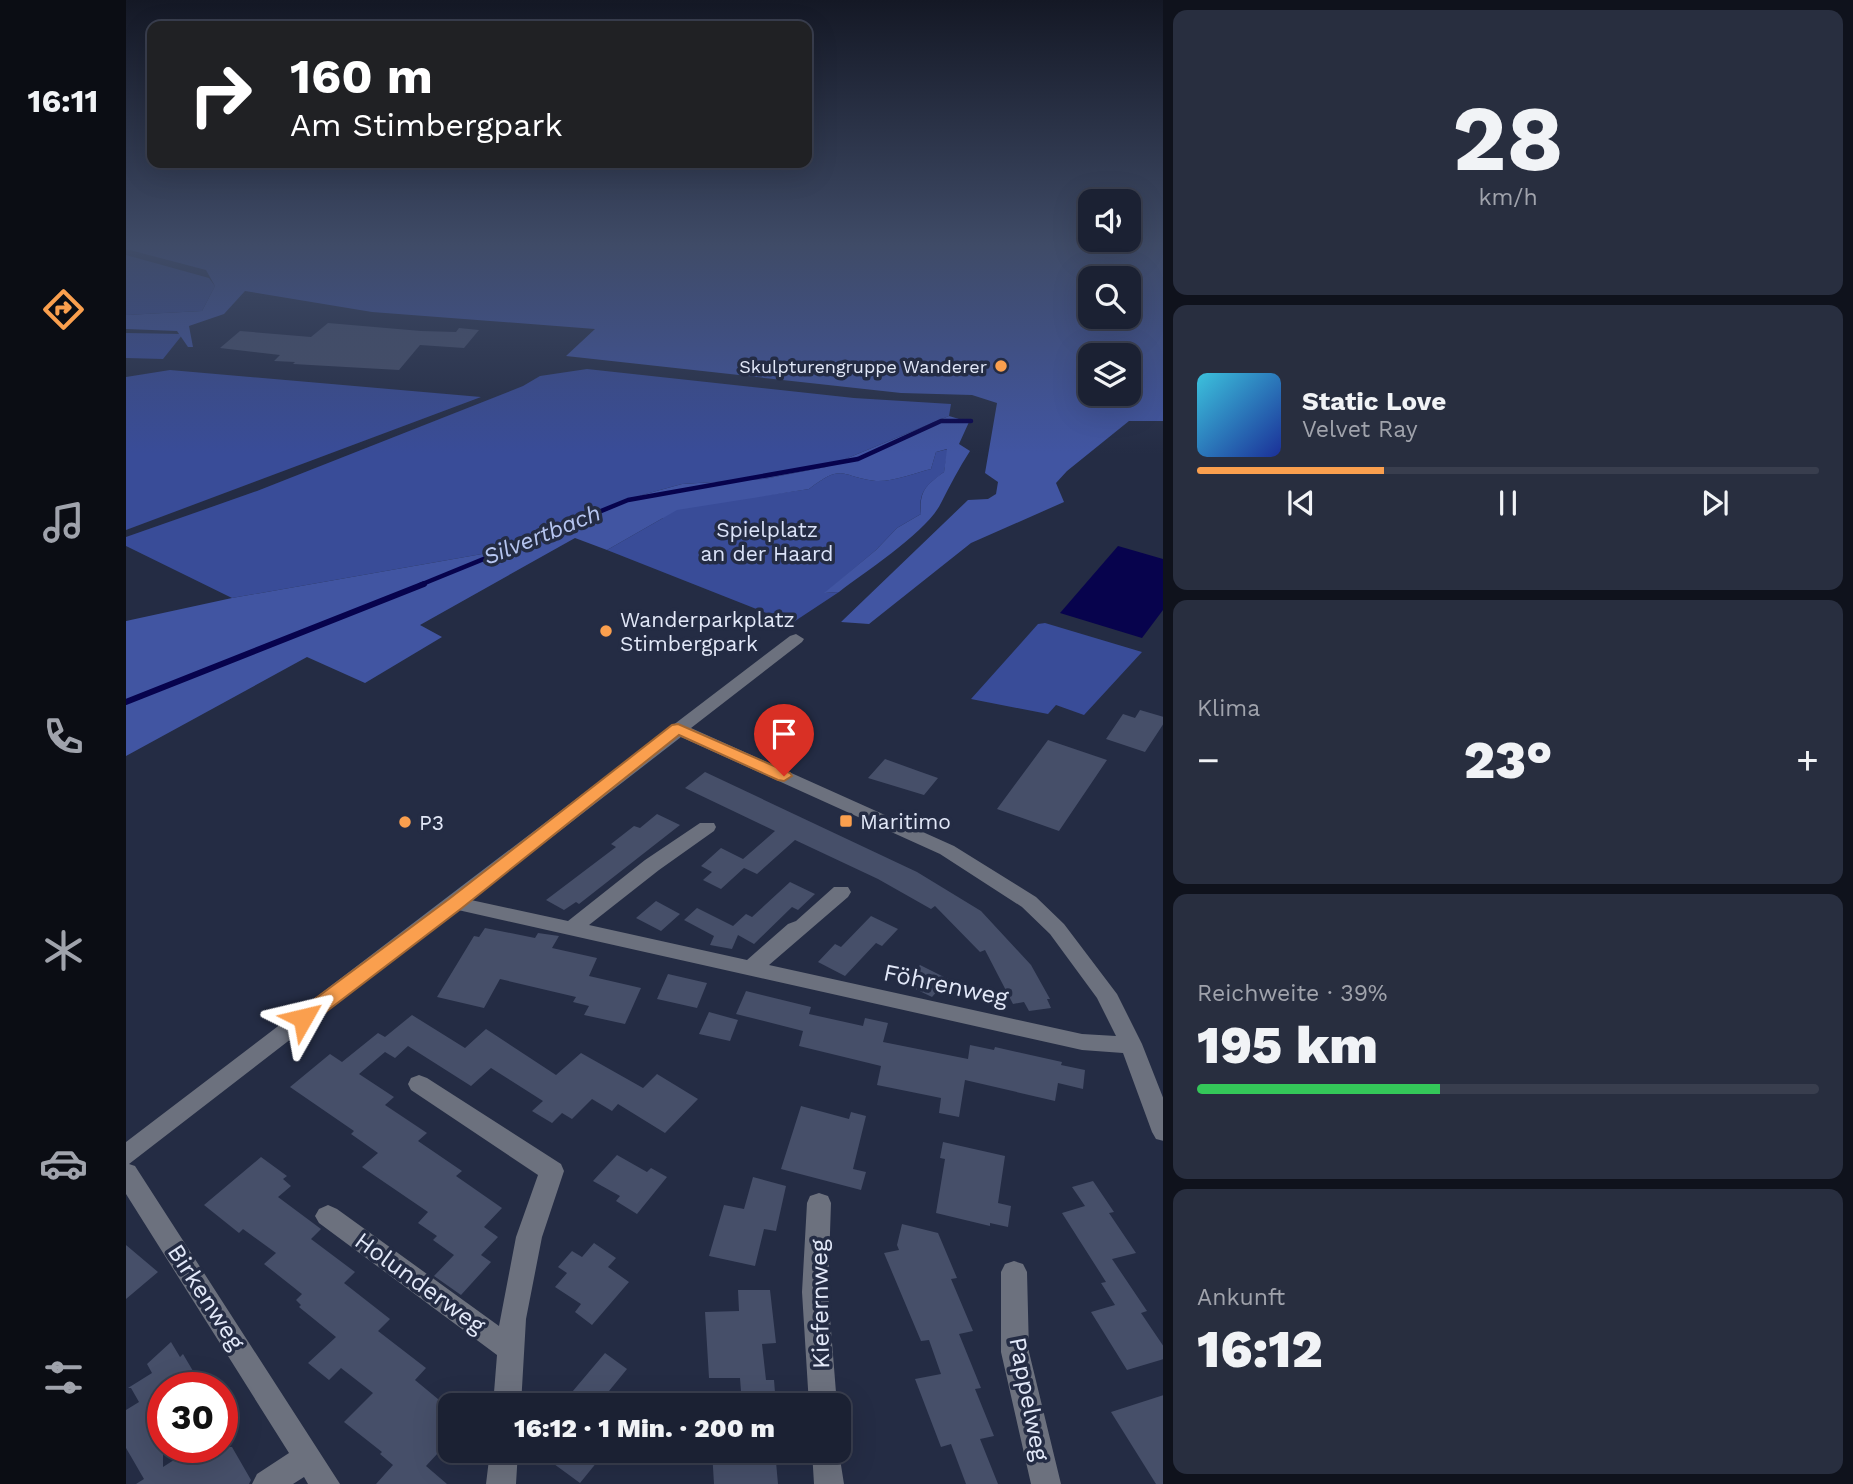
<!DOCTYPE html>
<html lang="de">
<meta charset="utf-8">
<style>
:root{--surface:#1b2133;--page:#282e3f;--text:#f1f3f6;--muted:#a0a3ac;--line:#393e4e;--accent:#fa9f4e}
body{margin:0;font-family:"Work Sans",sans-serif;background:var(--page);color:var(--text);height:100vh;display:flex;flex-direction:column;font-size:26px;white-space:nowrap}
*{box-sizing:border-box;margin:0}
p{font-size:23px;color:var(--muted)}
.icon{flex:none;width:38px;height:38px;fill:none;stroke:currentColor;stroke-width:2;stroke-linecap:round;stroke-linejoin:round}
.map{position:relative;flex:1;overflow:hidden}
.details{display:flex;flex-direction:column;gap:10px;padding:10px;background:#0f121c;width:690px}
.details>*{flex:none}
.top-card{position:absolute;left:21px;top:21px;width:665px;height:147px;border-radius:14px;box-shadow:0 7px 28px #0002,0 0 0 2px var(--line);background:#202124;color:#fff;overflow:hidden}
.fabs{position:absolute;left:952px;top:189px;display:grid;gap:14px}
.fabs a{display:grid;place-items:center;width:63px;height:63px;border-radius:14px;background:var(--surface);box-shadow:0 7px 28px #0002,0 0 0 2px var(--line);font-size:35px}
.speed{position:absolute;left:21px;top:1372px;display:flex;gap:14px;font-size:35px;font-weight:700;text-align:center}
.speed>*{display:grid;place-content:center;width:91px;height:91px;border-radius:50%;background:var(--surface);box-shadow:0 7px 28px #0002,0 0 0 2px var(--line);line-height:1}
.speed .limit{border:10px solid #d22;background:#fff;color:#111}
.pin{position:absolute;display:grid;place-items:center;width:60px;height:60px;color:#fff;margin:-72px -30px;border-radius:50% 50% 50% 0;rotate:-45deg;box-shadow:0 0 7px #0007}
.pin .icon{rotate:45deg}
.me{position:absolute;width:77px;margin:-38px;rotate:53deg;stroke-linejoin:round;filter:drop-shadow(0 0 5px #0008)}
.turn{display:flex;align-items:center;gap:24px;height:147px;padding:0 28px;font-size:32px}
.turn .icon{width:91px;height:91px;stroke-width:2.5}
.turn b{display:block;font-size:49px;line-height:60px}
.big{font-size:52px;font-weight:800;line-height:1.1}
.details .tile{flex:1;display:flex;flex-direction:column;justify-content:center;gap:10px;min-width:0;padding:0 24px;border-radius:14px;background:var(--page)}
.details .dial{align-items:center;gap:0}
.dial b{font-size:91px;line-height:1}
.song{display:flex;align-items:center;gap:21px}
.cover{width:84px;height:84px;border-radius:10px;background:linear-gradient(135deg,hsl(190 70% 55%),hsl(230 70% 35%))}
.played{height:7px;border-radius:4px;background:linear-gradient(90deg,var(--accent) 30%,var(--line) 30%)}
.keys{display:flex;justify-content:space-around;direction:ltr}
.heat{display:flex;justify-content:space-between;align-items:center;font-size:38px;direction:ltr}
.charge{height:10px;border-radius:5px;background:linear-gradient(90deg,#34c759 39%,var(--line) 0)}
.trip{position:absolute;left:312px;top:1393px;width:413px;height:70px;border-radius:14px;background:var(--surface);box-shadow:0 7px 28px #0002,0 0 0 2px var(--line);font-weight:800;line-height:70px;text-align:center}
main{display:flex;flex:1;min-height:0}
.tab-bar{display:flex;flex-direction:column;width:126px;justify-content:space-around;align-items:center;background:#0b0d14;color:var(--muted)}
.tab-bar .icon{width:49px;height:49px}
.tab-bar .current{color:var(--accent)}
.tab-bar b{font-size:32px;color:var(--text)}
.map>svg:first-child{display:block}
.green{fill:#394c98}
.forest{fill:#4155a2;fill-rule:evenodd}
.water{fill:#07034d}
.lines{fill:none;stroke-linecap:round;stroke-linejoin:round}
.stream-far1{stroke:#07034d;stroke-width:4.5}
.stream{stroke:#07034d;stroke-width:6}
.building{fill:#464f69}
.minor{fill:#6c717e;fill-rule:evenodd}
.route{fill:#fa9f4e;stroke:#a26733;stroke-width:2}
.poi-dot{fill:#fa9f4e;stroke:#242c44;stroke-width:2.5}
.labels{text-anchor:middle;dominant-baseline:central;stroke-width:7;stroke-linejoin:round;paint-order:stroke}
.far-poi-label{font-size:18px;fill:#e2e8f8;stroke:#242c44;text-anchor:end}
.park-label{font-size:21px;fill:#dbe3f9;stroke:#242c44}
.poi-label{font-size:21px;fill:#e2e8f8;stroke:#242c44;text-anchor:start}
.water-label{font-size:23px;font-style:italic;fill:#b6c5f0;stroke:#242c44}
.near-street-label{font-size:24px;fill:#e2e8f8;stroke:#242c44}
</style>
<main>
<nav class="tab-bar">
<b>16:11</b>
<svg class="icon current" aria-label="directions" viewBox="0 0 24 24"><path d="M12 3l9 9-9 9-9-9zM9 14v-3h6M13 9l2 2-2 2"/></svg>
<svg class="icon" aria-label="music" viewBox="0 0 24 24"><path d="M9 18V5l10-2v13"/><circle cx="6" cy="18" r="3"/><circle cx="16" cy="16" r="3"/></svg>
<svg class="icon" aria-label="phone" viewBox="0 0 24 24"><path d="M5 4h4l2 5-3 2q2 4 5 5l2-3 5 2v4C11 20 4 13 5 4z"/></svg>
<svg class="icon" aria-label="climate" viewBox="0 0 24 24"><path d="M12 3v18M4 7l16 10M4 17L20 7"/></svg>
<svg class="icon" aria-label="car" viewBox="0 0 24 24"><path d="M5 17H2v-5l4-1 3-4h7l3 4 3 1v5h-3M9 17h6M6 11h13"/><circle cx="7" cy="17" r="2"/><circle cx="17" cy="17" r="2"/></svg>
<svg class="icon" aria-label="filters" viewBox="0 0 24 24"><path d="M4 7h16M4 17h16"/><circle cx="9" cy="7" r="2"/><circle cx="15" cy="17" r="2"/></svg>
</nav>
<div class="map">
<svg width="1038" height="1484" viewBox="0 0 1038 1484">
<rect width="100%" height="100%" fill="#242c44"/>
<path class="green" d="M0 255 83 278 89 286 76 311 0 315Z
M0 333 57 334 37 359 0 358Z
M461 369 728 398 825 404 823 416 700 467 638 479 556 484 516 495 441 528 416 532 356 554 106 598 0 546V537L131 491 397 386 414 376Z
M44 370 355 397 0 530V377Z
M822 449 818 472C801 485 792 491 795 514L771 528 750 550 699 593 713 592 666 623 481 550 537 518 530 511 683 489C718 462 714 477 750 481 766 482 789 473 805 469L810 452Z
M919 623 1016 652 958 715 930 705 922 714 845 699 912 624Z"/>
<path class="forest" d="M0 246H1037V421H1003L941 471 930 483 938 502 845 543 743 624 715 622 842 500 862 499 870 494 872 482 859 473 871 403 846 395 775 393 440 356 469 329 246 312 119 291 98 314 63 326 67 347H62L51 331 0 329V315L76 311 89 286 80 270 0 249ZM964 278H1003V317H964ZM964 355H1003V394H964Z
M823 416 843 422 833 444 844 451C833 468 824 485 815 503 801 532 740 571 713 592L698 593 750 550 771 528 795 514C793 491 800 485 818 472L821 449 810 452 805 469C789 473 766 482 750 481 714 477 718 462 683 489L551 510 481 550 449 538 294 625 316 637 239 683 181 657 0 756V621L106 598 356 554 416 532 441 528 516 495 556 484 638 479 700 467Z"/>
<path class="water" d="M992 546 1037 559V610L1016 638 934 613Z"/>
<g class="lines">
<path class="stream-far1" d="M294 585 502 500 732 459 815 421H845"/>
<path class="stream" d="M0 702 298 584"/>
</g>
<path class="building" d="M202 323 295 331 330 332 333 328 353 330 338 348 294 345 273 370 167 364 169 362 148 361 154 355 94 348 114 331 185 337Z
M1014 710 1038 717V723L1019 752 980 739 997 714 1009 718Z
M922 740 981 760 933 831 871 809Z
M759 759 795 772 812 778 798 795 742 778Z
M579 772 791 872 855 911 905 965 924 999H921L925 1008 903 1011 898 1002 887 1004 859 950 854 952 809 906 805 909 752 879 669 840 631 874 618 868 595 889 577 880 586 872 575 866 595 848 617 859 649 831 559 788Z
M531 814 554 825 453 904 450 902 438 910 420 900 490 847 485 844 508 826 514 828Z
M664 882 689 894 672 910 666 907 628 944 612 935 606 949 584 945 588 936 558 920 571 908 607 926 620 914 626 917Z
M530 901 554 914 535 931 510 918Z
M745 916 772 929 756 946 750 943 719 976 692 962 709 944 715 947Z
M359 928 409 938 412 933 433 936 426 948 471 958 463 976 515 988 499 1024 458 1015 463 1006 447 1002 450 997 374 979 358 1008 311 997 348 936 353 937Z
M794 965 822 979 806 997 777 983Z
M542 974 581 983 571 1008 531 999Z
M620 991 685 1007 683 1014 737 1026 739 1018 762 1023 757 1042 842 1059 844 1045 868 1050 869 1047 936 1062 935 1065 959 1070 957 1089 932 1083 929 1101 839 1080 833 1117 813 1113 815 1098 751 1085 755 1066 673 1046 677 1031 610 1014Z
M583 1012 612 1020 604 1041 573 1034Z
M286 1015 339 1048 360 1029 430 1075 455 1053 517 1088 531 1074 572 1099 539 1133 492 1104 486 1111 466 1099 446 1119 436 1113 426 1123 406 1111 417 1101 365 1068 345 1086 282 1046 269 1058 259 1052 233 1074 268 1097 259 1105 301 1133 292 1141 336 1171 330 1176 376 1208 358 1227 372 1237 355 1255 365 1262 335 1295 308 1276 328 1255 307 1240 311 1236 292 1223 302 1212 236 1167 252 1153 225 1134 228 1131 164 1087 204 1054 216 1062 252 1033 259 1037Z
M675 1106 723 1119 725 1112 740 1116 727 1169 740 1172 735 1190 655 1169Z
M817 1142 879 1156 872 1203 885 1206 882 1227 864 1223V1226L810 1213 819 1159 814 1158Z
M491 1155 521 1172 525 1168 541 1177 511 1214 490 1201 494 1196 467 1181Z
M135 1157 161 1176 157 1179 165 1186 152 1197 195 1229 185 1239 229 1272 218 1283 264 1319 252 1331 300 1368 289 1380 324 1409V1440L300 1466 321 1484H250L267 1465 254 1454 256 1452 218 1422 247 1393 215 1368 203 1380 182 1363 210 1337 173 1307 175 1305 170 1300 176 1294 138 1264 150 1253 117 1229 113 1233 78 1205Z
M627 1177 660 1186 650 1231 638 1229 629 1266 583 1256 598 1205 618 1209Z
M967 1181 988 1212 983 1213 1010 1253 986 1259 1021 1311 1015 1313 1038 1347V1359L1001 1370 965 1312 989 1305 975 1283 980 1282 936 1213 959 1206 946 1187Z
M776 1224 812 1233 831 1278 825 1279 847 1331 833 1334 855 1388 849 1389 868 1436 854 1439 872 1484H840L825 1444 815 1447 789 1379 815 1374 803 1340 795 1341 758 1253 773 1250 771 1245Z
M468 1243 490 1258 482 1267 503 1282 466 1325 449 1312 455 1304 429 1287 441 1273 432 1267 446 1251 456 1257Z
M0 1245 32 1272 0 1299Z
M612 1290H644L650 1343 636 1344 640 1380H648L650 1405H616L614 1378H583L579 1312 613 1311Z
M45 1342 54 1357 57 1354 77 1388H37V1467L68 1447H106L125 1480 123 1484H10L18 1479 0 1448V1410L13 1402 5 1388H2L26 1373 21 1364Z
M479 1353 501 1369 483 1391 504 1405H452L441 1398Z
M1038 1395V1484H1030L985 1412Z
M439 1451H480L454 1483 428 1464Z
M586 1451H649L652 1484H588Z"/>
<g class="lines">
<path class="minor" d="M670 634 678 639 676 642 565 728 828 846 910 897 938 924 991 994 1016 1044 1038 1100V1141L1030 1139 1026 1132 997 1053 956 1050 332 910 3 1164 9 1166 214 1484H182L178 1477 167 1484H126L131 1474 163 1453 0 1194V1142L664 636ZM555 737 814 854 896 907 924 934 971 998 990 1036 956 1034 643 965 722 897 725 892 722 887H708L670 921 662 924 621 960 463 925 533 870 588 831 590 827 588 823H574L519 860 442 921 345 900Z
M293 1075 301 1078 435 1164 438 1171 416 1237 400 1319 395 1405H367L371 1355 193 1223 189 1216 193 1209 202 1205 211 1209 373 1326 390 1237 412 1175 285 1090 282 1084 285 1078Z
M693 1193 702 1196 705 1203 702 1292 711 1405H683L676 1292 681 1203 684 1196Z
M888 1261 897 1264 901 1272 903 1352 935 1484H905L875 1352V1272L879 1264Z
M712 1446 718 1484H688L686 1451H712Z
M364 1451H392L390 1484H360Z"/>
</g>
<linearGradient id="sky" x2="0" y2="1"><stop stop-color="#141825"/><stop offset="0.54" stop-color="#3f4b67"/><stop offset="1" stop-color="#3f4b67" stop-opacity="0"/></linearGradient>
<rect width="1038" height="454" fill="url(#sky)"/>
<path class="route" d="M552 724 664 773 666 776 658 781 652 780 553 735 336 908 184 1024 177 1026 170 1024 167 1018 170 1013 323 899 546 725Z"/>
<g class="poi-dot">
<circle cx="875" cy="366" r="7"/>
<circle cx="480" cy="631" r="7"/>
<rect x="713" y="814" width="14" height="14" rx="3.5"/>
<circle cx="279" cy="822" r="7"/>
</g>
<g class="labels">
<g class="far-poi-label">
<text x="861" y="366">Skulpturengruppe Wanderer</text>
</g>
<g class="park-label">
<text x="641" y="529">Spielplatz<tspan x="641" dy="24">an der Haard</tspan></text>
</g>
<g class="poi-label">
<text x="494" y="619">Wanderparkplatz<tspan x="494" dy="24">Stimbergpark</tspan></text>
<text x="734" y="821">Maritimo</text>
<text x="293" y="822">P3</text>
</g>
<g class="water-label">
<text transform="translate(416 535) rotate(-22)">Silvertbach</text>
</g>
<g class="near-street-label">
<text transform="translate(820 985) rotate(12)">Föhrenweg</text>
<text transform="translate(294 1283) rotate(36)">Holunderweg</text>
<text transform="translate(80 1297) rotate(57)">Birkenweg</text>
<text transform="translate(694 1304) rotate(-91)">Kiefernweg</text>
<text transform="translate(903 1399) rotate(79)">Pappelweg</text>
</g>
</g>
</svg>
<div class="fabs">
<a><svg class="icon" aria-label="sound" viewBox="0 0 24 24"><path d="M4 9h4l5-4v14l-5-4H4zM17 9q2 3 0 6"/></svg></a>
<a><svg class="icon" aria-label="search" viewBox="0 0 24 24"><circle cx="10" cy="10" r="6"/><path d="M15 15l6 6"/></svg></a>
<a><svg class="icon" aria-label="layers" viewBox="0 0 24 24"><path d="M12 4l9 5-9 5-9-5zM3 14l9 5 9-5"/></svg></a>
</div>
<div class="speed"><div class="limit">30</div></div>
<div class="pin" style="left:658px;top:776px;background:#d93025"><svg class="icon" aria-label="arrive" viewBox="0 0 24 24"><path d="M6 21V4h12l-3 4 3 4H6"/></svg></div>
<svg class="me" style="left:177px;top:1018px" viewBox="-20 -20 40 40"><path d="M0-17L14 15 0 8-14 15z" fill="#fa9f4e" stroke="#fff" stroke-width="4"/></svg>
<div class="trip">16:12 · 1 Min. · 200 m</div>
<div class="top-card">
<div class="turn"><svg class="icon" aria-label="right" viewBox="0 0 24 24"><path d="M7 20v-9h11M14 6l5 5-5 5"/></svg><div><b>160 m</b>Am Stimbergpark</div></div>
</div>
</div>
<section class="details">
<div class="tile dial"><b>28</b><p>km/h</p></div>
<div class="tile">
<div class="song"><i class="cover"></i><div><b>Static Love</b><p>Velvet Ray</p></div></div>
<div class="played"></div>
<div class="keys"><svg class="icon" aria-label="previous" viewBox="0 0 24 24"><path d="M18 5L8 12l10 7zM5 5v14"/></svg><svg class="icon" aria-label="pause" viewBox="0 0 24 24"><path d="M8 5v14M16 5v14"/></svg><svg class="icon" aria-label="next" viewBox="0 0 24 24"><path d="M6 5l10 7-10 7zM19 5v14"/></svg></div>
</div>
<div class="tile"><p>Klima</p>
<div class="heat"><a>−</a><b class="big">23°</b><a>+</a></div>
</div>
<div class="tile"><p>Reichweite · 39%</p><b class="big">195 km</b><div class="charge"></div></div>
<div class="tile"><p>Ankunft</p><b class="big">16:12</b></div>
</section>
</main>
